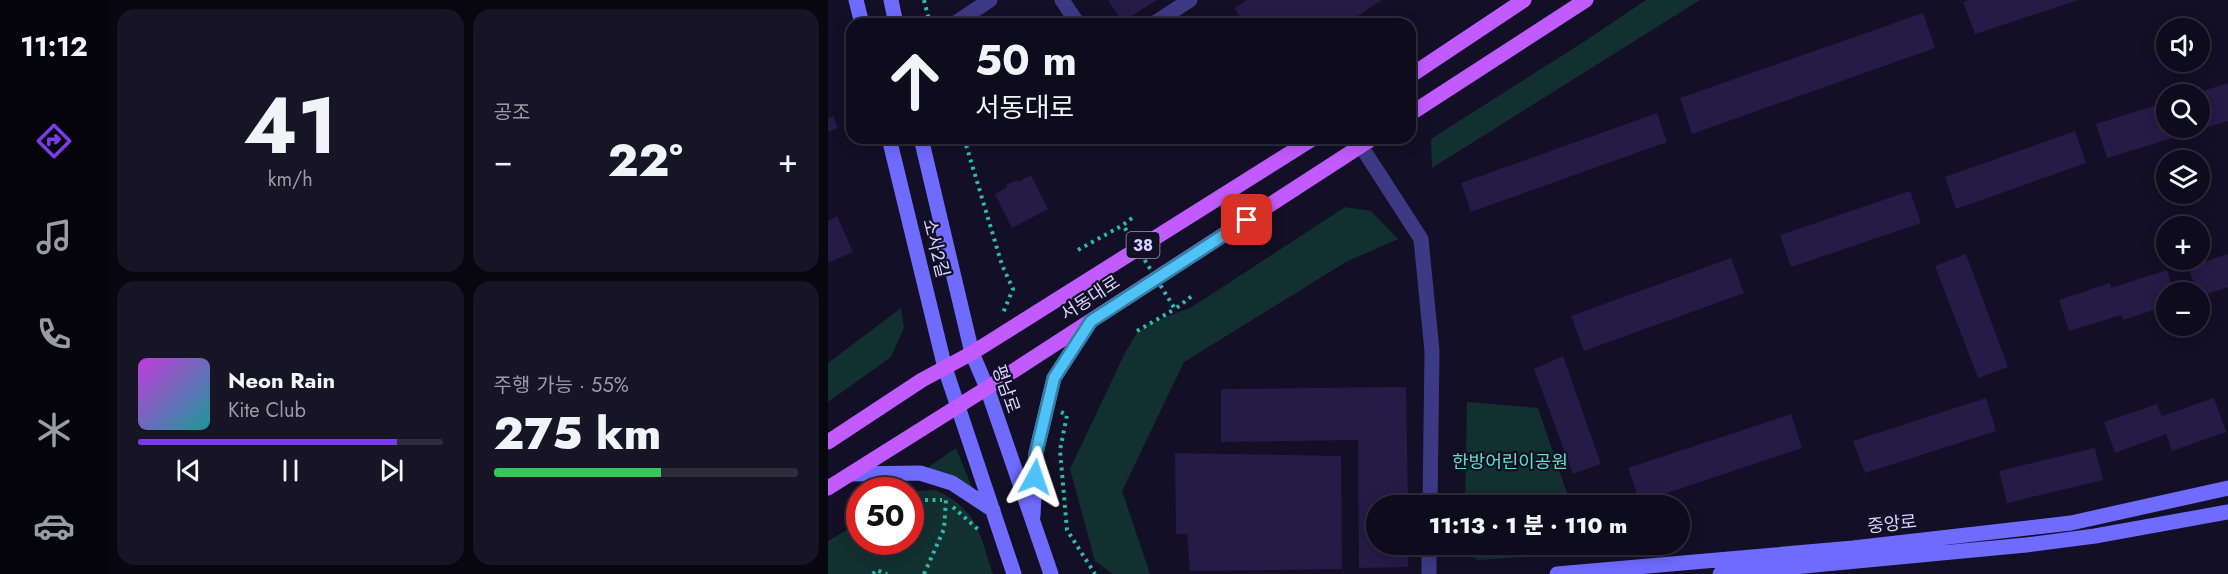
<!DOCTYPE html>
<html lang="ko">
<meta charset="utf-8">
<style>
:root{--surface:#0e0b1c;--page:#171425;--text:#f1f3f6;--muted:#9b9ba3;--line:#2e2b3b;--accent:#7c3aed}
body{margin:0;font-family:Jost,"Noto Sans KR",sans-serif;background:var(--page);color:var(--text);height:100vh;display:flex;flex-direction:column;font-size:22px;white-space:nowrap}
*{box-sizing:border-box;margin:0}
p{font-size:20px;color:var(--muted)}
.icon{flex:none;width:33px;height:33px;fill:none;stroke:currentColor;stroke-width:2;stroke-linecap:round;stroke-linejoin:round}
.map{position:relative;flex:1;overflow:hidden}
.panel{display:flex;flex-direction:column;gap:9px;padding:9px;background:#08060f;width:720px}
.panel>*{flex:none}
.guide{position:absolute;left:18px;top:18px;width:570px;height:126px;border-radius:18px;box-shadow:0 3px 15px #0003,0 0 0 2px var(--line);background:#0e0b1c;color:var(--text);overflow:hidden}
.fabs{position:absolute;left:1328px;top:18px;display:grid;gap:12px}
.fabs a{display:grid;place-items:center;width:54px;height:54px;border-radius:50%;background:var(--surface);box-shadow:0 3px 15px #0003,0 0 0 2px var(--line);font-size:30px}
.speed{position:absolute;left:18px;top:477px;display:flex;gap:12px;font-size:30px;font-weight:700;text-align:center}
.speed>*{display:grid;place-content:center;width:78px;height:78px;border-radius:50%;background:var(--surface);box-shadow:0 3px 15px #0003,0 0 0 2px var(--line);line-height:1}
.speed .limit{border:9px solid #d22;background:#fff;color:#111}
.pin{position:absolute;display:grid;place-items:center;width:51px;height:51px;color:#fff;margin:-26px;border-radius:12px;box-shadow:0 3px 9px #0006}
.me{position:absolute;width:66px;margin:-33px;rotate:5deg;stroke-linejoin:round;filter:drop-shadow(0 0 4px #0008)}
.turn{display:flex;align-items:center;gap:21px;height:126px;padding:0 30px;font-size:27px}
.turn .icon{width:78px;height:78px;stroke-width:2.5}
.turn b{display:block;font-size:42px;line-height:51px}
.big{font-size:45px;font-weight:800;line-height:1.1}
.panel .widget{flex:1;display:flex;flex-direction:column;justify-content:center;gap:9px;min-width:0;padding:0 21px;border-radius:18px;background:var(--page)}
.panel .dial{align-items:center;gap:0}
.dial b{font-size:78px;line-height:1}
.song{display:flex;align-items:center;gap:18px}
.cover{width:72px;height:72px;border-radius:9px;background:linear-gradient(135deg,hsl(290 70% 55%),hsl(180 70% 35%))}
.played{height:6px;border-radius:3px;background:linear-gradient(90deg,var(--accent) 85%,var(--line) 85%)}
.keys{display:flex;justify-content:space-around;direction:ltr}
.heat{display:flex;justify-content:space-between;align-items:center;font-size:33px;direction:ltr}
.charge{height:9px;border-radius:4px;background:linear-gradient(90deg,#34c759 55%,var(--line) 0)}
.panel .tiles{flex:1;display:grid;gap:9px;grid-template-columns:repeat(2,1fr)}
.trip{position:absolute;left:538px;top:495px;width:324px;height:60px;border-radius:30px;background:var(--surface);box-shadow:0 3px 15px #0003,0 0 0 2px var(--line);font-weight:800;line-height:60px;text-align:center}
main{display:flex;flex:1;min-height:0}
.tab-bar{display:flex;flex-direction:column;width:108px;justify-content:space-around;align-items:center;background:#06040b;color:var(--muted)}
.tab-bar .icon{width:42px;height:42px}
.tab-bar .selected{color:var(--accent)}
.tab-bar b{font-size:27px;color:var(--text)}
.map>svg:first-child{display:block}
.green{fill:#12302f}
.building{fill:#241b47}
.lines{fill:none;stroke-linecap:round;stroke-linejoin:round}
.path{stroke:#2fb8b0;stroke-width:4;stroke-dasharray:3 4.5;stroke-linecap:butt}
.street{stroke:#3d3a85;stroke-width:15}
.secondary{stroke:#6f6bff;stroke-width:15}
.primary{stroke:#c25bff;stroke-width:15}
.path-bridge{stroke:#2fb8b0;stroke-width:4;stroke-dasharray:3 4.5;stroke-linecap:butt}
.route-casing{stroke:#337fa1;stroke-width:15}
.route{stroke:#4fc3f7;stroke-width:10}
.labels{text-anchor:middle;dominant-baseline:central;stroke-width:4.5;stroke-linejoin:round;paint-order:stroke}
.shield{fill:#130f26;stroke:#9e99be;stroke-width:1.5}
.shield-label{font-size:16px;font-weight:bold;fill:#d9d4ff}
.street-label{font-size:18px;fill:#d9d4ff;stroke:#130f26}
.park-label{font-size:18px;fill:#5fe0c0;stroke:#130f26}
</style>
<main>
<nav class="tab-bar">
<b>11:12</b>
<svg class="icon selected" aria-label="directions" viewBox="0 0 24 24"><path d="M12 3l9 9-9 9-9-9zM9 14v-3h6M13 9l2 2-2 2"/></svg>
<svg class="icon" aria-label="music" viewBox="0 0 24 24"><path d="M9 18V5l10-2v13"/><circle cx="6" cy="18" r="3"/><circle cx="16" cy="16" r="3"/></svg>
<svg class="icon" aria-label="phone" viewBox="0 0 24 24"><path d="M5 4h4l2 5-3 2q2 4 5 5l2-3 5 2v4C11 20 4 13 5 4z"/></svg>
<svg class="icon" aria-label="climate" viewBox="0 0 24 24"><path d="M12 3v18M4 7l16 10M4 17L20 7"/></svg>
<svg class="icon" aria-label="car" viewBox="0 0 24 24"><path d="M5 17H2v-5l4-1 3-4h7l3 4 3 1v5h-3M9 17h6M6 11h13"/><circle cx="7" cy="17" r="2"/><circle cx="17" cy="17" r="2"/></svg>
</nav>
<section class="panel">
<div class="tiles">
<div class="widget dial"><b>41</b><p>km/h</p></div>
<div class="widget"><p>공조</p>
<div class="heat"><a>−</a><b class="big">22°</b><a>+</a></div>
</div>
<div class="widget">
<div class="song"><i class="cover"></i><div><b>Neon Rain</b><p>Kite Club</p></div></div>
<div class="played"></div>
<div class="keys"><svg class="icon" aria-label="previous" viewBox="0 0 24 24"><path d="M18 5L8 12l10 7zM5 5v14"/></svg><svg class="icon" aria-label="pause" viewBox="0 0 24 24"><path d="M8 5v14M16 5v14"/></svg><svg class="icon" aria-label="next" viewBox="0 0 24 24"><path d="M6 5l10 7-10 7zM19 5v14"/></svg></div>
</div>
<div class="widget"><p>주행 가능 · 55%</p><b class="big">275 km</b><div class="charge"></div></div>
</div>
</section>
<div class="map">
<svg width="1400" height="574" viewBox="0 0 1400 574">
<rect width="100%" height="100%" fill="#130f26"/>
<path class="green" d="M818 0H872L604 168 603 139 754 43Z
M517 207 543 211 570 239 518 262 356 362 294 491 322 574H285L267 561 242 469 297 353 308 334 322 323 364 307Z
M73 308 76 328 63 357 0 402V363Z
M639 402 710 408 743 505H637Z
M128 448 145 490 92 473Z
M108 490C151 511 151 533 165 574H0V541L31 523 32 542H82L83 494 89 491Z
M756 544 759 553 650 560 636 552 637 545Z"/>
<path class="building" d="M280 0H329L294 22Z
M419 0H554L517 24H417L406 8Z
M1141 0H1250L1147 34 1135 2Z
M1095 13 1107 48 864 134 852 98Z
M1400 83V121L1279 158 1268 124 1338 102V128H1371V94H1365Z
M829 113 839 142 643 212 633 183Z
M5 116 10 128 0 132V118Z
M1247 131 1258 163 1128 209 1117 177Z
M203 175 220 209 184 228 167 194 179 187 178 185 189 180 190 182Z
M1082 191 1093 223 963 267 952 235Z
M9 216 25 252 0 263V221Z
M1138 254 1180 367 1150 378 1107 266Z
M1400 254V287L1371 297 1360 267Z
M903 258 916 293 756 351 743 316Z
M1339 270 1346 292H1338V306L1295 320 1293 315 1241 331 1231 300 1282 283 1283 288Z
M735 356 773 464 745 474 706 369Z
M578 387 580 506H549V544H580V567L531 568 530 440 393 442V389Z
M1158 398 1168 431 1037 473 1025 441Z
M1386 398 1398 432 1344 451 1338 434 1287 453 1276 422 1329 404 1334 416Z
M963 414 974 448 812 502 800 468Z
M1267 448 1275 480 1179 503 1171 471Z
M347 453 513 456 514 569 362 571 359 534H348Z"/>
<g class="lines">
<path class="path" d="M96 0 102 24
M136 138 174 265 185 289 175 313
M250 250 295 225
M309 331 347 309
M233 412 239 415 232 450 239 530 267 574
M82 500H114
M125 507 153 532
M45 574 48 570 59 574
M96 574 116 529 118 500"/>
<path class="street" d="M234 0 250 24
M126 24 162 0
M325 24 362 0
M533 146 593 239 604 351 602 506
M601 574V544"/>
<path class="secondary" d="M28 0 34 24
M63 0 68 24
M61 138 117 368 186 574
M93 138 144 353 159 388 223 574
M23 474 92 473 124 483 165 510
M205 516 208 453 226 378 263 321
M729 574 1025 548 1243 523 1400 488
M892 574 1198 545 1267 536 1400 512"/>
<path class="primary" d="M582 76 696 0
M582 114 758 0
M0 442 94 380 144 353 486 138
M0 488 159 388 545 138"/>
<path class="path-bridge" d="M304 218 295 225 347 309 364 296"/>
</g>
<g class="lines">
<g class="route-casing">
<path id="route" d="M207 477 208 453 226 378 263 321 419 220"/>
</g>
<use href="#route" class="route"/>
</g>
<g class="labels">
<rect class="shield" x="298.5" y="232" width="33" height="26" rx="4.5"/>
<g class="shield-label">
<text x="315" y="245">38</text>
</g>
<g class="street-label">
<text transform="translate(108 248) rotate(76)">소사2길</text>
<text transform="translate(262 298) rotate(-33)">서동대로</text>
<text transform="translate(178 389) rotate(71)">평남로</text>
<text transform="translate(1064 524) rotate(-6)">중앙로</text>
</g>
<g class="park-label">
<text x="682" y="462">한방어린이공원</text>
</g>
</g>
</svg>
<div class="fabs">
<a><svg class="icon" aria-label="sound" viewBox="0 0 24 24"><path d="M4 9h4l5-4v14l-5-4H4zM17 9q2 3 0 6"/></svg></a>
<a><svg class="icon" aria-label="search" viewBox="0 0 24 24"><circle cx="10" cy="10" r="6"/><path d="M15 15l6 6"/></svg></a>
<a><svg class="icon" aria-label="layers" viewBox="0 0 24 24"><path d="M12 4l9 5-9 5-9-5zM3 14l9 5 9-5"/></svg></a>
<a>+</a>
<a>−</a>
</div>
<div class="speed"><div class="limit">50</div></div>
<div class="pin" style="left:419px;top:220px;background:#d93025"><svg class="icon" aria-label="arrive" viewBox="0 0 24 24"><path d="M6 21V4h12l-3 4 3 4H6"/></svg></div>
<svg class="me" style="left:207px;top:477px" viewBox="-20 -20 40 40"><path d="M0-17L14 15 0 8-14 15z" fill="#4fc3f7" stroke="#fff" stroke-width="4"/></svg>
<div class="trip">11:13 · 1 분 · 110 m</div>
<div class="guide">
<div class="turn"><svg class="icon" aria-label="ahead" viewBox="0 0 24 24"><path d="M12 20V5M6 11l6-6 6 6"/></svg><div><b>50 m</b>서동대로</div></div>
</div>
</div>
</main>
